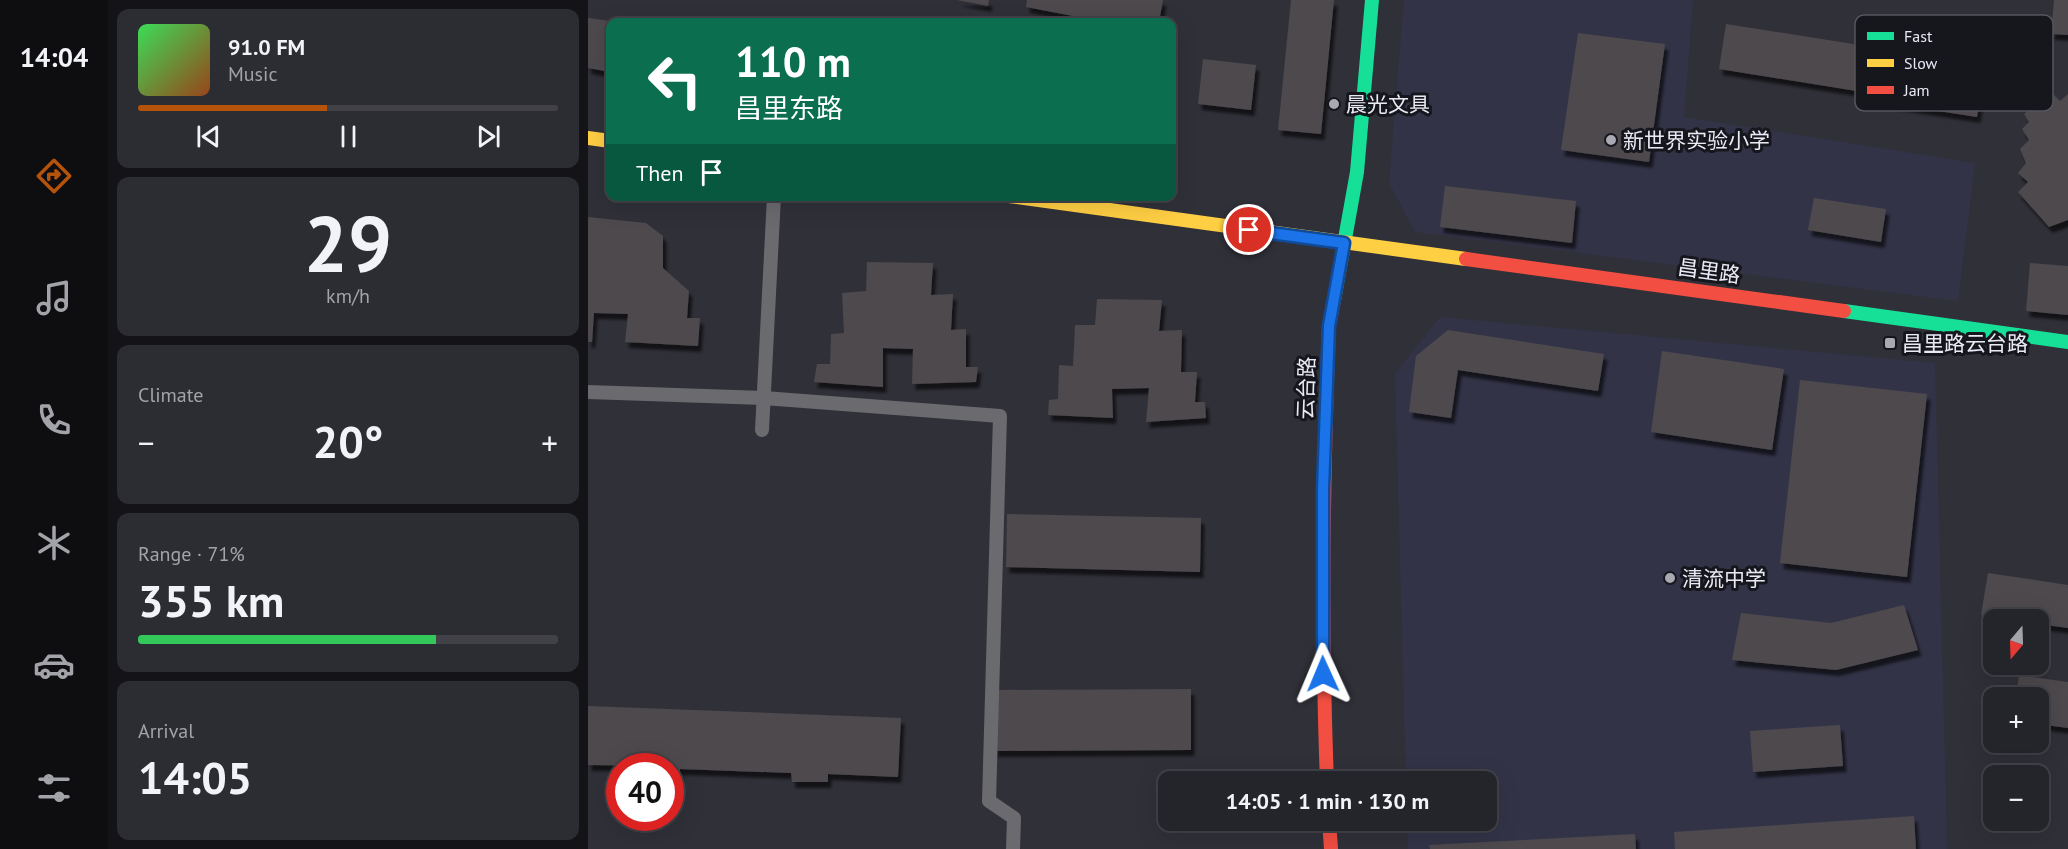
<!DOCTYPE html>
<meta charset="utf-8">
<style>
:root{--surface:#24242b;--page:#2c2c33;--text:#f1f3f6;--muted:#a3a4a9;--line:#414147;--accent:#b45309}
body{margin:0;font-family:"PT Sans","Noto Sans SC",sans-serif;background:var(--page);color:var(--text);height:100vh;display:flex;flex-direction:column;font-size:22px;white-space:nowrap}
*{box-sizing:border-box;margin:0}
p{font-size:20px;color:var(--muted)}
.icon{flex:none;width:33px;height:33px;fill:none;stroke:currentColor;stroke-width:2;stroke-linecap:round;stroke-linejoin:round}
.map{position:relative;flex:1;overflow:hidden}
.side{display:flex;flex-direction:column;gap:9px;padding:9px;background:#141418;width:480px}
.side>*{flex:none}
.banner{position:absolute;left:18px;top:18px;width:570px;height:183px;border-radius:12px;box-shadow:0 6px 24px #0002,0 0 0 2px var(--line);background:#0b6e4f;color:#fff;overflow:hidden}
.needle{width:39px;rotate:199deg}
.buttons{position:absolute;left:1395px;top:609px;display:grid;gap:12px}
.buttons a{display:grid;place-items:center;width:66px;height:66px;border-radius:12px;background:var(--surface);box-shadow:0 6px 24px #0002,0 0 0 2px var(--line);font-size:30px}
.speed{position:absolute;left:18px;top:753px;display:flex;gap:12px;font-size:30px;font-weight:700;text-align:center}
.speed>*{display:grid;place-content:center;width:78px;height:78px;border-radius:50%;background:var(--surface);box-shadow:0 6px 24px #0002,0 0 0 2px var(--line);line-height:1}
.speed .limit{border:9px solid #d22;background:#fff;color:#111}
.pin{position:absolute;display:grid;place-items:center;width:51px;height:51px;color:#fff;margin:-26px;border:3px solid #fff;border-radius:50%;box-shadow:0 2px 6px #0007}
.me{position:absolute;width:66px;margin:-33px;rotate:359deg;stroke-linejoin:round;filter:drop-shadow(0 0 4px #0008)}
.turn{display:flex;align-items:center;gap:21px;height:126px;padding:0 30px;font-size:27px}
.turn .icon{width:78px;height:78px;stroke-width:2.5}
.turn b{display:block;font-size:42px;line-height:51px}
.then{display:flex;align-items:center;height:57px;padding:0 30px;background:#0003;gap:12px;font-size:22px}
.big{font-size:45px;font-weight:800;line-height:1.1}
.side .card{flex:1;display:flex;flex-direction:column;justify-content:center;gap:9px;min-width:0;padding:0 21px;border-radius:12px;background:var(--page)}
.side .dial{align-items:center;gap:0}
.dial b{font-size:78px;line-height:1}
.song{display:flex;align-items:center;gap:18px}
.cover{width:72px;height:72px;border-radius:9px;background:linear-gradient(135deg,hsl(130 70% 55%),hsl(20 70% 35%))}
.played{height:6px;border-radius:3px;background:linear-gradient(90deg,var(--accent) 45%,var(--line) 45%)}
.keys{display:flex;justify-content:space-around;direction:ltr}
.heat{display:flex;justify-content:space-between;align-items:center;font-size:33px;direction:ltr}
.charge{height:9px;border-radius:4px;background:linear-gradient(90deg,#34c759 71%,var(--line) 0)}
.trip{position:absolute;left:570px;top:771px;width:339px;height:60px;border-radius:12px;background:var(--surface);box-shadow:0 6px 24px #0002,0 0 0 2px var(--line);font-weight:800;line-height:60px;text-align:center}
main{display:flex;flex:1;min-height:0}
.dock{display:flex;flex-direction:column;width:108px;justify-content:space-around;align-items:center;background:#0e0e11;color:var(--muted)}
.dock .icon{width:42px;height:42px}
.dock .active{color:var(--accent)}
.dock b{font-size:27px;color:var(--text)}
.map>svg:first-child{display:block}
.built{fill:#333348}
.building{fill:#4d494d;filter:url(#shadow)}
.lines{fill:none;stroke-linecap:round;stroke-linejoin:round}
.lane{stroke:#6a6a6f;stroke-width:14}
.fast{stroke:#16e098;stroke-width:14}
.slow{stroke:#ffcf43;stroke-width:14}
.jam{stroke:#f24e42;stroke-width:14}
.route-casing{stroke:#114b97;stroke-width:15}
.route{stroke:#1a73e8;stroke-width:10}
.poi-dot{fill:#a8a9b3;stroke:#16161d;stroke-width:2}
.labels{text-anchor:middle;dominant-baseline:central;stroke-width:6;stroke-linejoin:round;paint-order:stroke}
.poi-label{font-size:21px;fill:#e9eaf5;stroke:#16161d;text-anchor:start}
.street-label{font-size:21px;fill:#e9eaf5;stroke:#16161d}
.key{fill:#16161d;stroke:#55565e;stroke-width:1.5}
.key-label{font-size:16px;fill:#e9eaf5}
</style>
<main>
<nav class="dock">
<b>14:04</b>
<svg class="icon active" aria-label="directions" viewBox="0 0 24 24"><path d="M12 3l9 9-9 9-9-9zM9 14v-3h6M13 9l2 2-2 2"/></svg>
<svg class="icon" aria-label="music" viewBox="0 0 24 24"><path d="M9 18V5l10-2v13"/><circle cx="6" cy="18" r="3"/><circle cx="16" cy="16" r="3"/></svg>
<svg class="icon" aria-label="phone" viewBox="0 0 24 24"><path d="M5 4h4l2 5-3 2q2 4 5 5l2-3 5 2v4C11 20 4 13 5 4z"/></svg>
<svg class="icon" aria-label="climate" viewBox="0 0 24 24"><path d="M12 3v18M4 7l16 10M4 17L20 7"/></svg>
<svg class="icon" aria-label="car" viewBox="0 0 24 24"><path d="M5 17H2v-5l4-1 3-4h7l3 4 3 1v5h-3M9 17h6M6 11h13"/><circle cx="7" cy="17" r="2"/><circle cx="17" cy="17" r="2"/></svg>
<svg class="icon" aria-label="filters" viewBox="0 0 24 24"><path d="M4 7h16M4 17h16"/><circle cx="9" cy="7" r="2"/><circle cx="15" cy="17" r="2"/></svg>
</nav>
<section class="side">
<div class="card">
<div class="song"><i class="cover"></i><div><b>91.0 FM</b><p>Music</p></div></div>
<div class="played"></div>
<div class="keys"><svg class="icon" aria-label="previous" viewBox="0 0 24 24"><path d="M18 5L8 12l10 7zM5 5v14"/></svg><svg class="icon" aria-label="pause" viewBox="0 0 24 24"><path d="M8 5v14M16 5v14"/></svg><svg class="icon" aria-label="next" viewBox="0 0 24 24"><path d="M6 5l10 7-10 7zM19 5v14"/></svg></div>
</div>
<div class="card dial"><b>29</b><p>km/h</p></div>
<div class="card"><p>Climate</p>
<div class="heat"><a>−</a><b class="big">20°</b><a>+</a></div>
</div>
<div class="card"><p>Range · 71%</p><b class="big">355 km</b><div class="charge"></div></div>
<div class="card"><p>Arrival</p><b class="big">14:05</b></div>
</section>
<div class="map">
<svg width="1480" height="849" viewBox="0 0 1480 849">
<defs>
<filter id="shadow"><feDropShadow dx="3.5" dy="6" stdDeviation="1.5" flood-color="#0009"/></filter>
</defs>
<rect width="100%" height="100%" fill="#303039"/>
<path class="built" d="M816 0H1105L1096 117 1387 163 1370 301 827 232 801 183Z
M852 317 1347 363 1359 849H820L819 821 898 820V782L818 781 807 374Z"/>
<path class="building" d="M369 0H401L400 6Z
M439 0H575L571 22H516L438 7Z
M703 0H746L733 134 690 130Z
M1466 0H1480V35L1463 34Z
M0 18 22 21V72L0 68Z
M1138 24 1322 53 1321 63 1396 76 1389 117 1305 104 1306 97 1131 69Z
M990 33 1077 44 1061 162 973 150Z
M615 59 668 65 663 110 610 104Z
M1463 92 1472 101 1480 94V220L1461 227 1430 192 1440 182 1430 173 1438 163 1432 149 1441 140 1434 129 1441 122 1436 114Z
M857 186 988 201 984 243 852 227Z
M1226 198 1298 209 1293 242 1220 230Z
M0 217 58 223 75 236V268L101 291 99 318H112L110 346 37 342 40 314 6 313 4 342H0Z
M279 262 345 263 343 295 365 294 363 330 378 329V367H390L388 382 324 384 325 349 295 348V387L226 382 229 364H242L243 334 256 333 254 293 278 291Z
M1442 263 1480 266V315L1438 311Z
M509 299 574 300 571 331 594 330 593 372H609L607 402H617L618 418 558 422 561 388 524 389 525 418 460 415 461 400 470 399 471 365 485 366 487 325H507Z
M860 330 1016 354 1010 391 870 370 863 418 821 412 828 356Z
M1074 351 1196 369 1184 450 1063 432Z
M1212 380 1339 394 1319 577 1192 563Z
M419 514 613 518 612 572 418 567Z
M1400 573 1480 585V628L1450 624V620H1422L1393 615Z
M1316 605 1330 650 1248 670 1144 660 1153 613 1243 623Z
M1431 675 1480 682V728L1450 724V698H1428Z
M603 689V750L406 751 405 690Z
M0 706 313 718 310 777 240 774V782H204L203 773 92 769 91 781H82V766L0 765Z
M1252 725 1255 766 1165 772 1162 731Z
M1326 816 1328 849H1087L1086 832Z
M1047 834 1048 849H842L841 845Z"/>
<g class="lines">
<path class="lane" d="M0 392 176 398 412 416 401 801 426 818 425 849
M174 430 186 196"/>
<path class="fast" d="M746 300 769 172 784 0
M1256 311 1480 342"/>
<path class="slow" d="M0 138 22 141
M421 196 878 259"/>
<path class="jam" d="M878 259 1256 311
M739 782C733 630 735 478 741 326L746 300
M741 820 743 849"/>
</g>
<g class="lines">
<g class="route-casing">
<path id="route" d="M661 230 756 243 741 326 735 489V674"/>
</g>
<use href="#route" class="route"/>
</g>
<g class="poi-dot">
<circle cx="746" cy="104" r="6"/>
<circle cx="1023" cy="140" r="6"/>
<rect x="1296" y="337" width="12" height="12" rx="3"/>
<circle cx="1082" cy="578" r="6"/>
</g>
<g class="labels">
<g class="poi-label">
<text x="758" y="104">晨光文具</text>
<text x="1035" y="140">新世界实验小学</text>
<text x="1314" y="343">昌里路云台路</text>
<text x="1094" y="578">清流中学</text>
</g>
<g class="street-label">
<text transform="translate(1121 271) rotate(8)">昌里路</text>
<text transform="translate(718 388) rotate(-88)">云台路</text>
</g>
</g>
<rect x="1267" y="15" width="198" height="96" rx="9" class="key"/>
<rect x="1279" y="32" width="27" height="8" fill="#16e098"/>
<rect x="1279" y="59" width="27" height="8" fill="#ffcf43"/>
<rect x="1279" y="86" width="27" height="8" fill="#f24e42"/>
<g class="key-label">
<text x="1316" y="42">Fast</text>
<text x="1316" y="69">Slow</text>
<text x="1316" y="96">Jam</text>
</g>
</svg>
<div class="buttons">
<a><svg class="needle" viewBox="-14 -14 28 28"><path d="M0-13l5 13h-10z" fill="#e53935"/><path d="M0 13l5-13h-10z" fill="#a3a4a9"/></svg></a>
<a>+</a>
<a>−</a>
</div>
<div class="speed"><div class="limit">40</div></div>
<div class="pin" style="left:661px;top:230px;background:#d93025"><svg class="icon" aria-label="arrive" viewBox="0 0 24 24"><path d="M6 21V4h12l-3 4 3 4H6"/></svg></div>
<svg class="me" style="left:735px;top:674px" viewBox="-20 -20 40 40"><path d="M0-17L14 15 0 8-14 15z" fill="#1a73e8" stroke="#fff" stroke-width="4"/></svg>
<div class="trip">14:05 · 1 min · 130 m</div>
<div class="banner">
<div class="turn"><svg class="icon" aria-label="left" viewBox="0 0 24 24"><path d="M17 20v-9H6M10 6l-5 5 5 5"/></svg><div><b>110 m</b>昌里东路</div></div>
<div class="then">Then<svg class="icon" aria-label="arrive" viewBox="0 0 24 24"><path d="M6 21V4h12l-3 4 3 4H6"/></svg></div>
</div>
</div>
</main>
